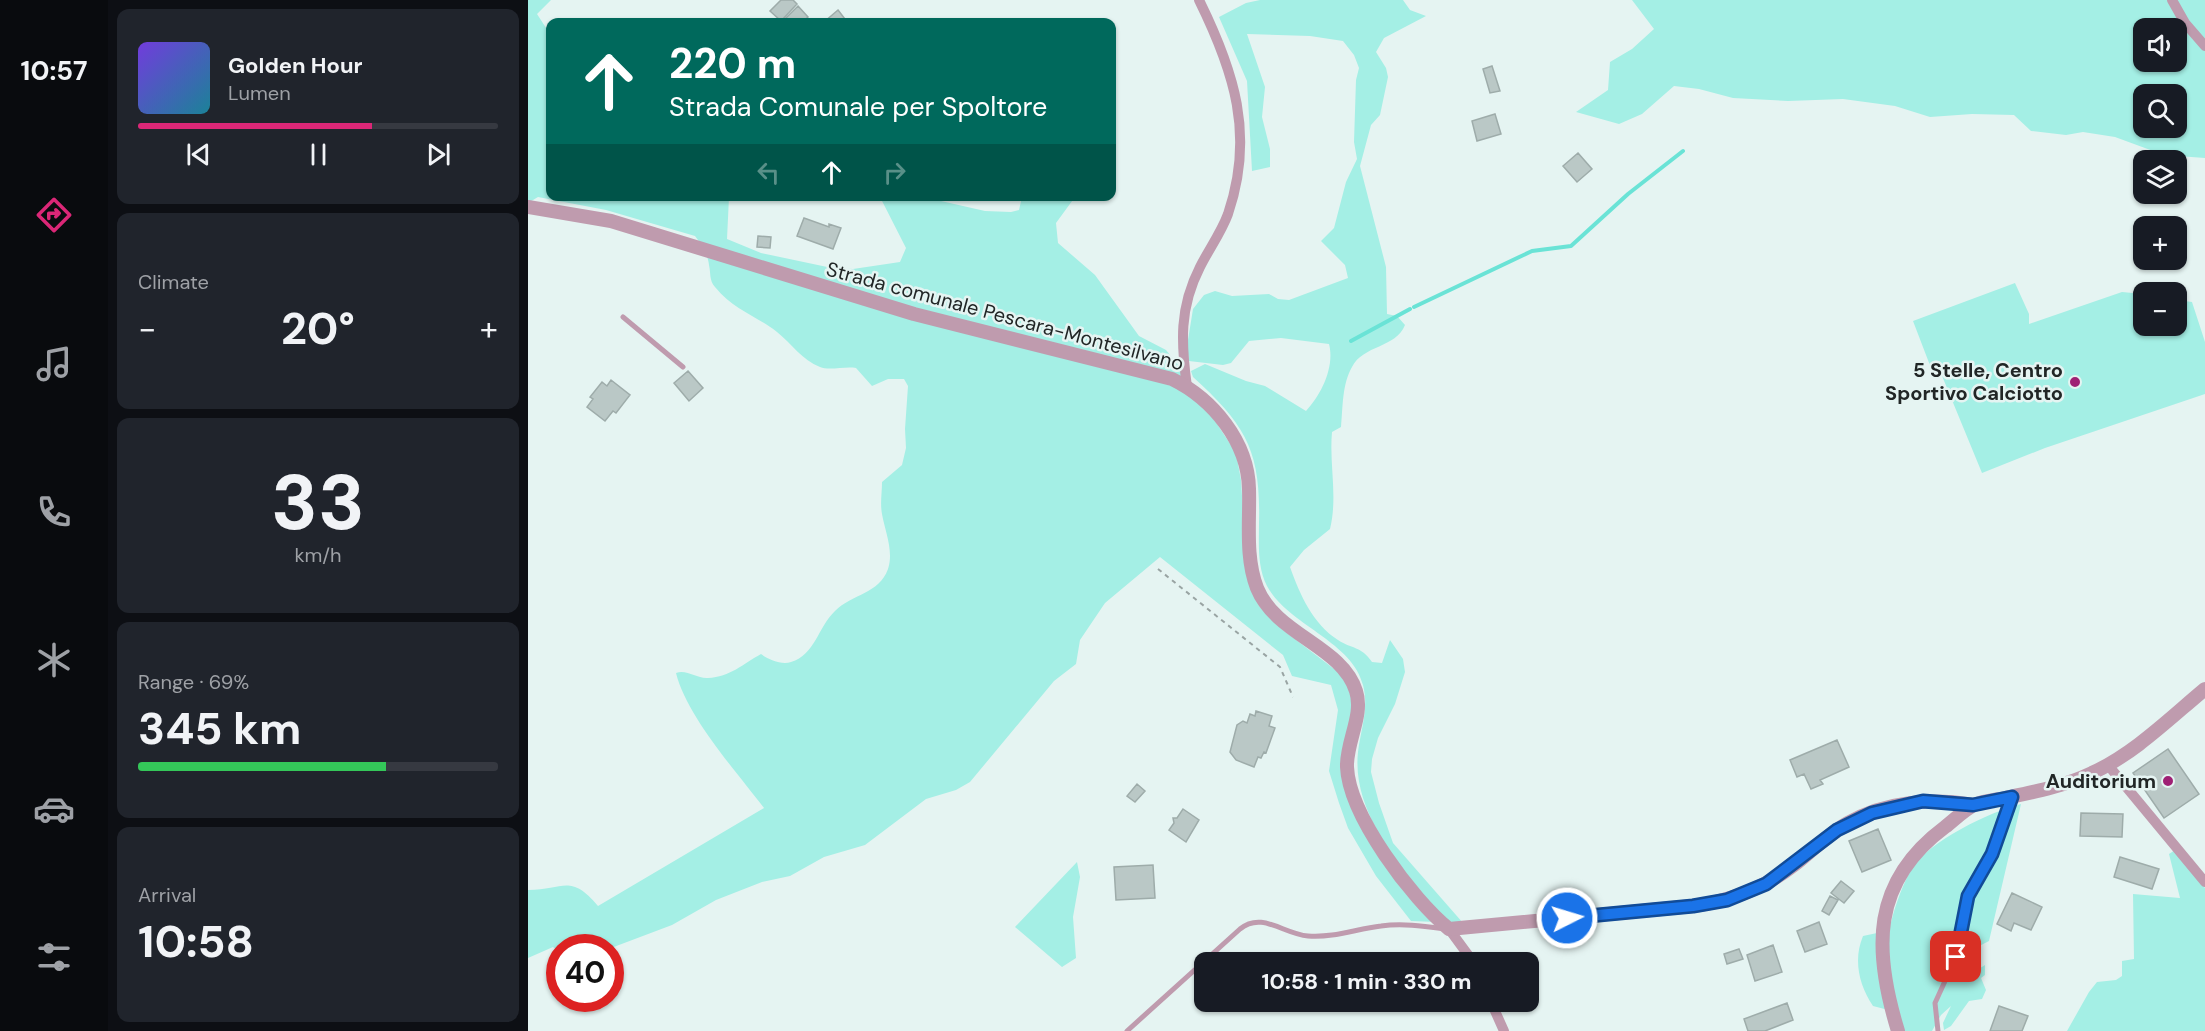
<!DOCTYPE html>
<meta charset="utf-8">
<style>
:root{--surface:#171b24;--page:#20242c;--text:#f1f3f6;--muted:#9ea1a6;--line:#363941;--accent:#db2777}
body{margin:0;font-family:"DM Sans",sans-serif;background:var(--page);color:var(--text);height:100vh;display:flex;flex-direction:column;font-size:22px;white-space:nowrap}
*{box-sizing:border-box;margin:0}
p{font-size:20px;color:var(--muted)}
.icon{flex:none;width:33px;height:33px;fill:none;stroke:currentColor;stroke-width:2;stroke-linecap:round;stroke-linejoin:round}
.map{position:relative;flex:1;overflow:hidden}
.panel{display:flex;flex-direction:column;gap:9px;padding:9px;background:#0d0f14;width:420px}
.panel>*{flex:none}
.guide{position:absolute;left:18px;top:18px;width:570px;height:183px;border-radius:12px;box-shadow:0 2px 4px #0004;background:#00695c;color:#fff;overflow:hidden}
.buttons{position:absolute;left:1605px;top:18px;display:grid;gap:12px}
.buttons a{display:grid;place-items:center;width:54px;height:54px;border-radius:12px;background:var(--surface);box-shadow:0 2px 4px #0004;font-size:30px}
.speed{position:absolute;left:18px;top:934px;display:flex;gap:12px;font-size:30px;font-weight:700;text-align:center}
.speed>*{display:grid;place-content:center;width:78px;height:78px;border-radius:50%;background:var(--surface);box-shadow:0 2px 4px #0004;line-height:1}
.speed .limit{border:9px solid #d22;background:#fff;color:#111}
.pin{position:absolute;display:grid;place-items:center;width:51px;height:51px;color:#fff;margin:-26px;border-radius:12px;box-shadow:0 3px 9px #0006}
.me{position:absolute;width:66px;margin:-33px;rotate:85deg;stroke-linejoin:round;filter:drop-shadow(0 0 4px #0008)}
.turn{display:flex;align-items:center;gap:21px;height:126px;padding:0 24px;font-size:27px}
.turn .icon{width:78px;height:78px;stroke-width:2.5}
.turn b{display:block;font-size:42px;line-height:51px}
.lanes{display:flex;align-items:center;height:57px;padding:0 24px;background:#0003;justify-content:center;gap:30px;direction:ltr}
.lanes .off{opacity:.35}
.big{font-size:45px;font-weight:700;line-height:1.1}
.panel .tile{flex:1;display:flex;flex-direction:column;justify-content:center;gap:9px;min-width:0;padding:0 21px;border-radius:12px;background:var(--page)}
.panel .dial{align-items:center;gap:0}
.dial b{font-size:78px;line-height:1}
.song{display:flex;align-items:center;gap:18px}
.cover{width:72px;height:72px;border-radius:9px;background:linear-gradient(135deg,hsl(260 70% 55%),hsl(190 70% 35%))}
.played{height:6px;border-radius:3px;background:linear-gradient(90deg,var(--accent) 65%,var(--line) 65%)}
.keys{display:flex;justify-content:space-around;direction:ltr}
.heat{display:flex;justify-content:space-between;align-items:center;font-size:33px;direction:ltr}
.charge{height:9px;border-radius:4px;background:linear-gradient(90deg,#34c759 69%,var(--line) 0)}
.trip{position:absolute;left:666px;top:952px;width:345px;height:60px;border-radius:12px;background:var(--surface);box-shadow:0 2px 4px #0004;font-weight:700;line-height:60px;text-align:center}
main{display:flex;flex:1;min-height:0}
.menu{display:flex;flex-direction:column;width:108px;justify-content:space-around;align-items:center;background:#090b0e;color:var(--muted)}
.menu .icon{width:42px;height:42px}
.menu .on{color:var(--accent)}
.menu b{font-size:27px;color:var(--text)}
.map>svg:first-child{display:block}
.green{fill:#a4efe5;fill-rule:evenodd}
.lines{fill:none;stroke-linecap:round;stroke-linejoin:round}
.stream{stroke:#6ae3d6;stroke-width:4}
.building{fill:#bac8c6;stroke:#9eacaa;stroke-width:1.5}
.path{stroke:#99a4a3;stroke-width:2;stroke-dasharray:4.5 4.5;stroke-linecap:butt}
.service{stroke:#bf9bae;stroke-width:5}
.minor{stroke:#bf9bae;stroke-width:10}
.tertiary{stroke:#bf9bae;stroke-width:14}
.route-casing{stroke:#114b97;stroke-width:15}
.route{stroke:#1a73e8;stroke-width:10}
.poi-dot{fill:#9f2074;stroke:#e5f4f2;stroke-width:2}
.labels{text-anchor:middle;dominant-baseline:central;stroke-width:5;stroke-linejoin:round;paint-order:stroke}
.street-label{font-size:20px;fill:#212626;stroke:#e5f4f2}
.poi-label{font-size:20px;font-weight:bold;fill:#212626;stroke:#e5f4f2;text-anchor:end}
</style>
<main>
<nav class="menu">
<b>10:57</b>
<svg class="icon on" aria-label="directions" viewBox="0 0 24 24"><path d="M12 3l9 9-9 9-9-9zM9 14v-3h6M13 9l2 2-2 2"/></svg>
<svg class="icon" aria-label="music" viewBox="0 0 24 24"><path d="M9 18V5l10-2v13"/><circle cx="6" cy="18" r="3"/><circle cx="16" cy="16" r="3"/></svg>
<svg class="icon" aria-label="phone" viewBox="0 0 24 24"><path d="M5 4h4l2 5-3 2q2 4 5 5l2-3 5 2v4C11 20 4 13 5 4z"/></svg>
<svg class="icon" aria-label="climate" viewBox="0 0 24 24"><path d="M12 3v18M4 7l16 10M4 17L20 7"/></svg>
<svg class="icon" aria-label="car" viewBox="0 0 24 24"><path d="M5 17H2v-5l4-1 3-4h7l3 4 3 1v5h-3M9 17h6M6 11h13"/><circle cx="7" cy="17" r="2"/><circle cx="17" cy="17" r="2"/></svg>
<svg class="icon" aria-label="filters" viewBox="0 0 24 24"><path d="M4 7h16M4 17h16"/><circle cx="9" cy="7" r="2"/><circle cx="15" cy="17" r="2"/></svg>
</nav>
<section class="panel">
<div class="tile">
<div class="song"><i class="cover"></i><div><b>Golden Hour</b><p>Lumen</p></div></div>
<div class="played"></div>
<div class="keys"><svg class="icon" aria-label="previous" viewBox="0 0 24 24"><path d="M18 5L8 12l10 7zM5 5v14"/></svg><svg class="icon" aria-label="pause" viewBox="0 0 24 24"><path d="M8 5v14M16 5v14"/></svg><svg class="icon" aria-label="next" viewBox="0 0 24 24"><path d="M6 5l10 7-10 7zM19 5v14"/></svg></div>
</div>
<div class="tile"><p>Climate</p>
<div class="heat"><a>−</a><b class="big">20°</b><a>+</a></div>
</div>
<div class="tile dial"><b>33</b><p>km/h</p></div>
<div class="tile"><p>Range · 69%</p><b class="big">345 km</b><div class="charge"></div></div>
<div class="tile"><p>Arrival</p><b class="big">10:58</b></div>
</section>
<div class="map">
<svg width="1677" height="1031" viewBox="0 0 1677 1031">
<rect width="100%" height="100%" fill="#e5f4f2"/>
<path class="green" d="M0 0H23L9 14 22 34V196L201 197 199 239 233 253 304 268 325 269 372 262 378 248 352 197H406L413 201 457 211 483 212 491 210 494 197H547L528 223 530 243 567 275 611 336 638 350 652 367 708 453 713 480 719 574 731 606 755 630 818 678 825 699 820 795 849 830C836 806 827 780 830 752 833 729 841 708 835 685 824 641 760 625 739 586 729 566 731 544 731 523 733 451 718 425 665 377L663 371 677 364 718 381 737 386 778 411C793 395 807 367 801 344L753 338 721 341 703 363 695 365 661 361 659 346 665 309 676 295 687 291 704 296 741 294 750 299 761 300 820 278 817 265 793 241 806 228 818 182 829 159 826 142 828 80 831 68 826 55 815 41 782 36 719 34 737 87 734 117 742 149V167L724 171 719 81 691 17 718 3 732 0H875L882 10 898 16 856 38 848 52 858 68 860 77 852 115 843 125 832 166 858 267 859 314 869 316 877 325C868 348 835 345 824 367 814 384 815 407 813 427L804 432C801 465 810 496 802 529L776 550 762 567C772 595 785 624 810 640 825 650 832 645 844 662L854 663 862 640 875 659 877 672 867 704 850 738 844 759 843 772 851 803 865 843 935 923 883 921 848 876 820 828 811 803 801 771 810 710 803 685 764 676 755 655 632 557 577 603 552 640 548 664 526 681 442 782 428 790 398 799 337 845 296 857 262 876 234 882 188 900 144 925 83 948H32L31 952 25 947 0 958V890C36 890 42 873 70 906L236 808C208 771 159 717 148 673 159 669 169 679 180 678 202 677 215 664 233 654 241 660 254 665 263 662 287 655 290 627 307 611 324 594 351 594 360 569 366 551 357 531 354 514 352 504 354 492 354 482L374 465 378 448 377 429 380 386 376 379H360L344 386 328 368C317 366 301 371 292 367 274 360 264 344 249 332 227 315 206 310 187 287 181 280 183 274 181 265 180 255 174 245 167 236L78 210 10 197 0 203Z
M1104 0H1677V158L1636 155 1587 137 1555 132 1538 135 1503 131 1486 115 1444 114 1402 117 1367 106 1315 99 1260 101 1205 98 1171 89 1146 86 1114 114 1091 124 1048 112 1080 90 1082 62 1104 49 1126 29ZM1616 28H1648V62H1616ZM1616 94H1648V128H1616Z
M1487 283 1501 314V324L1594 292 1615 294 1616 326H1648L1649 300 1664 302 1677 342V394L1517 448 1454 473 1412 371 1403 368 1385 321Z
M1493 804 1461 941 1430 957 1435 970 1446 972 1457 965V975L1453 978 1458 990 1454 999 1441 1001 1423 1026 1416 1030 1415 1023 1423 1006 1413 1015 1404 1031H1375L1368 1012 1345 1006C1331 985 1325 960 1335 936L1349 933 1360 935C1365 912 1372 890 1383 870 1400 841 1462 812 1493 804Z
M1647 850 1677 888V1031H1539L1561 992 1569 982 1588 980 1594 976V961L1606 959 1605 894 1652 898 1641 854Z
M549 862 552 877 545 917 548 958 534 967 487 927Z"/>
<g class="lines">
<path class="stream" d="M886 307 1004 251 1043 246 1100 194 1155 151
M823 341 882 309"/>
</g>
<path class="building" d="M253 0H265L269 4 253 21 242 11Z
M270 6 280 17 275 22H254Z
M310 10 317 19 313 22H296Z
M964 66 972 91 962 93 955 69Z
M967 114 973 134 949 141 944 121Z
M1050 153 1064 169 1049 182 1035 166Z
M276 218 301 227V224L313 228 305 249 269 236Z
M230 236 243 237 242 248 229 247Z
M160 371 175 388 161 401 146 383Z
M83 380 102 395 88 413 85 411 77 421 59 407 65 399 62 397 74 382 79 386Z
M728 711 744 716 741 726 747 728 738 753 736 752 733 758 730 757 726 767 708 760 702 752 709 725 715 721 719 723 722 714 727 716Z
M1309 740 1321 767 1292 780 1295 784 1283 789 1276 774 1269 777 1262 760Z
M1640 749 1671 794 1636 818 1605 773Z
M609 784 617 791 607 802 599 796Z
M655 809 671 820 658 842 641 830 646 823 645 818H649Z
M1553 813 1595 814 1594 837 1552 836Z
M1350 829 1363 860 1334 872 1321 841Z
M1592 857 1631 869 1624 889 1586 877Z
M625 865 627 898 588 900 586 867Z
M1313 881 1326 891 1316 903 1303 893Z
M1484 893 1514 907 1503 930 1486 923 1483 931 1469 924Z
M1302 896 1310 900 1301 915 1294 911Z
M1291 922 1299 944 1277 952 1269 931Z
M1245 945 1254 972 1227 981 1219 955Z
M1211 949 1215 959 1199 964 1196 954Z
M1259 1003 1265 1020 1237 1031H1220L1216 1019Z
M1471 1006 1500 1016 1494 1031H1462Z"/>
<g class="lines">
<path class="path" d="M630 569 752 667 765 697"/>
<path class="service" d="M95 317 155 367
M599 1031 712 929C734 911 755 934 780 936 806 938 828 929 853 926 874 923 895 926 917 929
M1410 1031 1407 1003 1428 957 1440 896 1464 854 1483 800"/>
<path class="minor" d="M1644 0 1657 23 1677 46
M659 387C653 343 651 308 672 267 681 249 693 233 700 214 727 135 706 71 671 0
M1580 765 1677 882
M921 929 946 963
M963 1002 976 1031"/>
<path class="tertiary" d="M0 207 83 221 386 314 644 379C685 399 720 442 721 489 722 522 717 557 729 588 748 635 814 646 828 691 836 715 818 742 819 767 821 815 884 899 921 929L1165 906C1203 901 1235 889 1266 865 1284 851 1300 834 1320 823 1358 801 1404 798 1445 805
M1370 1031C1345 950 1343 882 1417 827 1426 820 1436 810 1446 805 1455 801 1467 800 1477 798 1506 792 1537 786 1564 773 1606 754 1642 718 1677 689"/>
</g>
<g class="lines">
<g class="route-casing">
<path id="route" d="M1039 918 1165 906 1199 900 1238 884 1309 830 1344 813 1395 801 1445 805 1484 797 1464 854 1440 896 1428 957"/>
</g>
<use href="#route" class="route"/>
</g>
<g class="poi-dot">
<circle cx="1547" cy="382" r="6"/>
<circle cx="1640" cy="781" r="6"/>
</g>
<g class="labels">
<g class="street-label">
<text transform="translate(477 316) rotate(15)">Strada comunale Pescara-Montesilvano</text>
</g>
<g class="poi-label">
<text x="1535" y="370">5 Stelle, Centro<tspan x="1535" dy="23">Sportivo Calciotto</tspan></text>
<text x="1628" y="781">Auditorium</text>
</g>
</g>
</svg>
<div class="buttons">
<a><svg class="icon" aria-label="sound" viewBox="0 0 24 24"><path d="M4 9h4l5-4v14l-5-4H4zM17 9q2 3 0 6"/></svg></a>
<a><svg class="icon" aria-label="search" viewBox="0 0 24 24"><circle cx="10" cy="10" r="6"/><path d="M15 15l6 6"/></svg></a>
<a><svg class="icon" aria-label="layers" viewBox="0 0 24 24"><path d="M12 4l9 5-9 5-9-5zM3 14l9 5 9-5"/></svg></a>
<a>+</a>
<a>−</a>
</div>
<div class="speed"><div class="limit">40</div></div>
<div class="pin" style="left:1428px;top:957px;background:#d93025"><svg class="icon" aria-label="arrive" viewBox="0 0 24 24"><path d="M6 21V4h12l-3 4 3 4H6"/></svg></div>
<svg class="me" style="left:1039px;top:918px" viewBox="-20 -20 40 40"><circle r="17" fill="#1a73e8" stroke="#fff" stroke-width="3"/><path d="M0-11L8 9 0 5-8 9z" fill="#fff"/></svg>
<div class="trip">10:58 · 1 min · 330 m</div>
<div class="guide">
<div class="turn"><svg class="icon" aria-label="ahead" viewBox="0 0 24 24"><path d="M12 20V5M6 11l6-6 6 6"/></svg><div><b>220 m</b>Strada Comunale per Spoltore</div></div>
<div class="lanes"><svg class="icon off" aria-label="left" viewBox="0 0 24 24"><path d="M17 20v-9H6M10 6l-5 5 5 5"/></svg><svg class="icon" aria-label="ahead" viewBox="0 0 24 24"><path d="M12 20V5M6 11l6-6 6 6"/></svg><svg class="icon off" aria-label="right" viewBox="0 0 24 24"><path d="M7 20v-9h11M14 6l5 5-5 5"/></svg></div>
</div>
</div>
</main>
